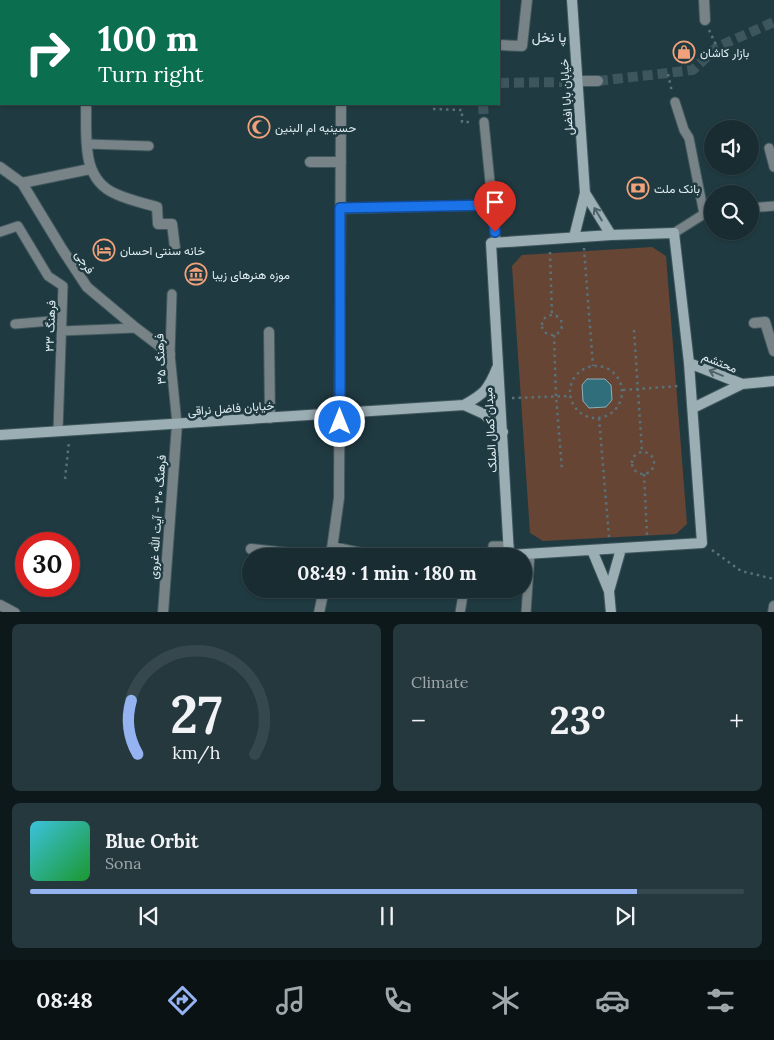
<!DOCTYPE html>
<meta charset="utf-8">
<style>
:root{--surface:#182c31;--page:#25383d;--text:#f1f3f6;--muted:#9fa7ab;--line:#36484d;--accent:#95b2f1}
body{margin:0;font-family:Lora,Vazirmatn,serif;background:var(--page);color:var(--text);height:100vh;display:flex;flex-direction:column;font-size:19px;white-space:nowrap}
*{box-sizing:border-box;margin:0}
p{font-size:16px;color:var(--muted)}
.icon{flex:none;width:28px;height:28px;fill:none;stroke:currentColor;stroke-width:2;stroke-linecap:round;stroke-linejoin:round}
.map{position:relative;height:612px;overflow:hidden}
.panel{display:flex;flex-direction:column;gap:12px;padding:12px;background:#0d181b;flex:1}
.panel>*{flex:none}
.banner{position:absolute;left:0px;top:0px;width:500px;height:105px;box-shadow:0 1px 4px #0004,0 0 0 1px var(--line);background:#0b6e4f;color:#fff;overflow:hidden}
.buttons{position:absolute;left:704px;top:120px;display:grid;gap:10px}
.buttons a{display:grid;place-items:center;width:55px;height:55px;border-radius:50%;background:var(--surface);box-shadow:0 1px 4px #0004,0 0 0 1px var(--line);font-size:25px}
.speed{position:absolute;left:15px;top:532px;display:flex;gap:10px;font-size:25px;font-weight:700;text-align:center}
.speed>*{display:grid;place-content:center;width:65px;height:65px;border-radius:50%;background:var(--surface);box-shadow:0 1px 4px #0004,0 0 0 1px var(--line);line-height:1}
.speed .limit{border:8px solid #d22;background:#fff;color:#111}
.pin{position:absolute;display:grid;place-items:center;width:42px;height:42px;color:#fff;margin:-51px -21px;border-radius:50% 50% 50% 0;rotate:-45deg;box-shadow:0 0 5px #0007}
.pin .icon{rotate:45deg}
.me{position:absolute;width:55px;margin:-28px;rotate:0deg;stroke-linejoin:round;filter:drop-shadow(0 0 4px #0008)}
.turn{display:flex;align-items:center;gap:18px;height:105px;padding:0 15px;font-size:22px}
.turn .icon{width:65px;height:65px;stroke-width:2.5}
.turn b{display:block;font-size:35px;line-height:42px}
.big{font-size:38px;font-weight:800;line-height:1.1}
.panel .widget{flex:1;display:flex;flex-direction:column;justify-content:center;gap:8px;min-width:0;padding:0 18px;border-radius:8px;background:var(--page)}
.panel .dial{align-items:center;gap:0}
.dial svg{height:130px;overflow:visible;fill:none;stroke:var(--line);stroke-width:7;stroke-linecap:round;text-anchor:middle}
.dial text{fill:var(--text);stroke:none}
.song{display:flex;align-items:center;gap:15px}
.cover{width:60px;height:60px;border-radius:8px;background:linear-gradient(135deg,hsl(190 70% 55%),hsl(130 70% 35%))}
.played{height:5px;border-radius:2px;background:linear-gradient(90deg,var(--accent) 85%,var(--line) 85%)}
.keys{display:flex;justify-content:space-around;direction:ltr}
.heat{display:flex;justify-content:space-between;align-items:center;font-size:28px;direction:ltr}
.panel .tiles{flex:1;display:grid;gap:12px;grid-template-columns:1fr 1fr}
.widget:last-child{grid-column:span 2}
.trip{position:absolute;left:242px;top:548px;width:290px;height:50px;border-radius:25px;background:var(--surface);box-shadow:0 1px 4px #0004,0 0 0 1px var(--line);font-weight:800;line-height:50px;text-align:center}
.dock{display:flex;height:80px;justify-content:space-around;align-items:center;background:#0a1214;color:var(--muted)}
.dock .icon{width:35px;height:35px}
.dock .active{color:var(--accent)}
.dock b{font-size:22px;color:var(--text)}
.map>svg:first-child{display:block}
.green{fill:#664534}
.building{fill:#306e7c;stroke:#91aeb6}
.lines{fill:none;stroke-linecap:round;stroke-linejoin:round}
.street-tunnel{stroke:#3d555c;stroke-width:10;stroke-dasharray:10 5;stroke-linecap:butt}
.lane-casing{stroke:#3f575d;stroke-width:11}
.street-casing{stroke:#3f575d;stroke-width:12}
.secondary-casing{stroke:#3f575d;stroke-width:12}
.path{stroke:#5b7178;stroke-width:2.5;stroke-dasharray:2.5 4;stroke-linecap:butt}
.lane{stroke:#778386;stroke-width:9}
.street{stroke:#778386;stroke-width:10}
.secondary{stroke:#9baeb4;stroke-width:10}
.oneway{stroke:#4b6369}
.route-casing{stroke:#114b97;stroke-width:12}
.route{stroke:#1a73e8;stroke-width:9}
.labels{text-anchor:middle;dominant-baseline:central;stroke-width:5;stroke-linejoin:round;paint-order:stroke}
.poi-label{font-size:12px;fill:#dfeef2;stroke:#203a41;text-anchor:start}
.street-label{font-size:12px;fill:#dfeef2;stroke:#203a41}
.neighbourhood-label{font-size:14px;fill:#dfeef2;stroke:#203a41}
</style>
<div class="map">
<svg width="774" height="613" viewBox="0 0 774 613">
<rect width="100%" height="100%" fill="#203a41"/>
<path class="green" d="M652 247 666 256 687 524 676 534 543 541 530 533 512 266 522 255Z"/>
<path class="building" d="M587 379H605L611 385 612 400 606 407 589 408 583 401 582 385Z"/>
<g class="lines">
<path class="street-tunnel" d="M0 66H1
M598 81 693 70 717 47 774 22
M499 83 562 82
M483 104 484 122"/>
<g class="lane-casing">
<path id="lane" d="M298 1V0
M330 1 331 0
M675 102 684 130 689 138 704 214
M484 122 496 242
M87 144 149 146
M769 148 774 167
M750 208 774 206
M340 209 492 205
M0 232 18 226 48 276 63 286 58 431
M674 233 704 214 712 210
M172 294 170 354 177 424
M15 324 62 320
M62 331 136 328
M492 556 493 546H509
M460 613 464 589
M526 613 530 554"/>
</g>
<g class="street-casing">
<path id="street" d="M704 0 705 20
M499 45 522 46 527 0
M578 81H598
M86 104C87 136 80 179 116 194 129 200 143 203 157 207L158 224H172L175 248
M310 162H341
M0 167 22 183 62 249 87 287 136 328 170 354
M22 183 90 169
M754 323 765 322 774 351
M269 332 270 418
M332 547 361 553
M251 549 315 556
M331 556 339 498 341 104
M0 605 15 613
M163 613 177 424
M319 613 324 589
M773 613 774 606"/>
</g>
<g class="secondary-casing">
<path id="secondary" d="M572 0 585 193 574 237
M585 193 611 235
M674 233 689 363 702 543 509 555 491 243 611 235Z
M689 363 742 384
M464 405 484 414 503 432
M693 408 742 384 774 381
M0 435 464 405C484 394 488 390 497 368
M592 550 609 591 611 613
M609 591 621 549"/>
</g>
<path class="path" d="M709 30 717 47
M668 74 672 92
M433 109 462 110V122H473
M584 248 593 366
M550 252 552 315
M542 325a10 10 0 1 1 20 0a10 10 0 1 1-20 0Z
M634 330 642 452
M554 335 556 396 562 470
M570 392a26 26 0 1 1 52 0a26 26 0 1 1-52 0Z
M623 390 680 386
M512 398 571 396
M599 418 609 537
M632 463a11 11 0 1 1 22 0a11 11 0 1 1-22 0Z
M644 474 647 535
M65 479 69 442
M712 550 741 571 774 579"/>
<use href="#lane" class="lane"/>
<use href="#street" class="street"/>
<use href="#secondary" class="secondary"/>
</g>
<defs><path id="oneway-shaft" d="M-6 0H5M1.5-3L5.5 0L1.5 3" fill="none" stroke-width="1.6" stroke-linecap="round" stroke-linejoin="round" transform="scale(1.25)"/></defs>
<g class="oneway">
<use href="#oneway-shaft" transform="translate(598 214) rotate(-121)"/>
<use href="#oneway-shaft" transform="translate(716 373) rotate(-158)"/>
</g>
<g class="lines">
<g class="route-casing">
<path id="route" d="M340 422V208L492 205 495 232"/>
</g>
<use href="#route" class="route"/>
</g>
<defs>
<g id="shop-ring" transform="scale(1.125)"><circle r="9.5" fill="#203a41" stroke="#f1a27b" stroke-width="1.5"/><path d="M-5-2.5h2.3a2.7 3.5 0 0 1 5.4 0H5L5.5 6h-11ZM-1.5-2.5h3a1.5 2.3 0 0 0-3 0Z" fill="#f1a27b"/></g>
<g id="mosque-ring" transform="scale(1.125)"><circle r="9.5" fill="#203a41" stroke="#f1a27b" stroke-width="1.5"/><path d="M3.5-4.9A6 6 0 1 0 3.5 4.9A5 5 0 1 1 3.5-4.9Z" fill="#f1a27b"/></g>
<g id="bank-ring" transform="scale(1.125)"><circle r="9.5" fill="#203a41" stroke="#f1a27b" stroke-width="1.5"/><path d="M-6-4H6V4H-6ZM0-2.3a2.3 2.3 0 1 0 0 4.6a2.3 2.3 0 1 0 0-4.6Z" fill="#f1a27b"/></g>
<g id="hotel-ring" transform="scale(1.125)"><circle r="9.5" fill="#203a41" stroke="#f1a27b" stroke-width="1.5"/><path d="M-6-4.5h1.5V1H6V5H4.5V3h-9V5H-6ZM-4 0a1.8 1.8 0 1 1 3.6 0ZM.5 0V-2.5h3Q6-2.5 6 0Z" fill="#f1a27b"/></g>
<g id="museum-ring" transform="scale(1.125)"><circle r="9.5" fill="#203a41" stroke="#f1a27b" stroke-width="1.5"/><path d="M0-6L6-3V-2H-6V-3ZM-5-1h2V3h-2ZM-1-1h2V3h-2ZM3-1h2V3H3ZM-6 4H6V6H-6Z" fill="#f1a27b"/></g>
</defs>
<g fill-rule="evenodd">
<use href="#shop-ring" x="684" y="52"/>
<use href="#mosque-ring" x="259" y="127"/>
<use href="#bank-ring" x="638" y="188"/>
<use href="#hotel-ring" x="104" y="250"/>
<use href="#museum-ring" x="196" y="274"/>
</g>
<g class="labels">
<g class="poi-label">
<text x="700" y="52">بازار کاشان</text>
<text x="275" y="127">حسینیه ام البنین</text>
<text x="654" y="188">بانک ملت</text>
<text x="120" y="250">خانه سنتی احسان</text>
<text x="212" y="274">موزه هنرهای زیبا</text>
</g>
<g class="street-label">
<text transform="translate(566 97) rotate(-94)">خیابان بابا افضل</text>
<text transform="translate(85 262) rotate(57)">فرجی</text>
<text transform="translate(50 326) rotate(-88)">فرهنگ ۳۳</text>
<text transform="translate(160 359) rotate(-93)">فرهنگ ۳۵</text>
<text transform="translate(720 362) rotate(22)">محتشم</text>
<text transform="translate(231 408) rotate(-4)">خیابان فاضل نراقی</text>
<text transform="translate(490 430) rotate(-93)">میدان کمال الملک</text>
<text transform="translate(157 517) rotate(-86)">فرهنگ ۳۰ - آیت الله غروی</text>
</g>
<g class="neighbourhood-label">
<text x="549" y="37">پا نخل</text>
</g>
</g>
</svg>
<div class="buttons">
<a><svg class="icon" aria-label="sound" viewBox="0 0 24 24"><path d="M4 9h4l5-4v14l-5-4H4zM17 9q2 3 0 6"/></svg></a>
<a><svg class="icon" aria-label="search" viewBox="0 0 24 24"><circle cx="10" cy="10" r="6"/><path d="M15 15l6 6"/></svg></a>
</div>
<div class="speed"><div class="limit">30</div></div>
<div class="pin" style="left:495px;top:232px;background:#d93025"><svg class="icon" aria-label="arrive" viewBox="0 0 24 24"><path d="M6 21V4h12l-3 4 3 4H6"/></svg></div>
<svg class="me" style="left:340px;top:422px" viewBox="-20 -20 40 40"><circle r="17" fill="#1a73e8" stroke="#fff" stroke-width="3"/><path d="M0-11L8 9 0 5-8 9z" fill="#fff"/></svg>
<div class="trip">08:49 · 1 min · 180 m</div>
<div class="banner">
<div class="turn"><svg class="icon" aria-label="right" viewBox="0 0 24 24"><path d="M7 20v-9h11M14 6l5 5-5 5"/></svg><div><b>100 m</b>Turn right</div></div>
</div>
</div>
<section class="panel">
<div class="tiles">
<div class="widget dial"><svg viewBox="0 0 100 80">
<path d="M14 69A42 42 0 1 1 86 69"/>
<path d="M14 69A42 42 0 0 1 10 36" stroke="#95b2f1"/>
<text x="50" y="56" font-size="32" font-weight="700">27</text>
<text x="50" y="72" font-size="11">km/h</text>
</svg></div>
<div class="widget"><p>Climate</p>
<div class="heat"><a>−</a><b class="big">23°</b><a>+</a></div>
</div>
<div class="widget">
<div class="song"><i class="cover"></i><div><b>Blue Orbit</b><p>Sona</p></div></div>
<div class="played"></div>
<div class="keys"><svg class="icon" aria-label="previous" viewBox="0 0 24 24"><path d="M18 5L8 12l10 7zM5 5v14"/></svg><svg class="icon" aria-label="pause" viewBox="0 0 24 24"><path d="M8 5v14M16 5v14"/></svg><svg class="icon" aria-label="next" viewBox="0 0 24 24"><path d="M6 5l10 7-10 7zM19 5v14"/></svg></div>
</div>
</div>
</section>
<nav class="dock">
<b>08:48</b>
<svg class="icon active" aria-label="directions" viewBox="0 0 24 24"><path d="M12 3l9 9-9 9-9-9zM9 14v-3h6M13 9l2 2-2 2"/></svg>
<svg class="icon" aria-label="music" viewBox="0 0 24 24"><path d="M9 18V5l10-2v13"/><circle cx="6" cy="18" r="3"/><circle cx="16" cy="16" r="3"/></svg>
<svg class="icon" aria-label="phone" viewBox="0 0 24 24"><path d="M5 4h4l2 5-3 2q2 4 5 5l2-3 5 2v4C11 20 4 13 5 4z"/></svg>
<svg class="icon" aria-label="climate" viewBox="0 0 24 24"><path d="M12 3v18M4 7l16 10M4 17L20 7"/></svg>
<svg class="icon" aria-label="car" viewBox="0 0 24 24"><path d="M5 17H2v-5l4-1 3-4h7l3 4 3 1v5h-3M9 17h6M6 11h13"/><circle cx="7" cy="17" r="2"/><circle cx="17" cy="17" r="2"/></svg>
<svg class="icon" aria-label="filters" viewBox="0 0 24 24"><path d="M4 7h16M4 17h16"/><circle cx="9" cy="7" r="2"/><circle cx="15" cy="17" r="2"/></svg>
</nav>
